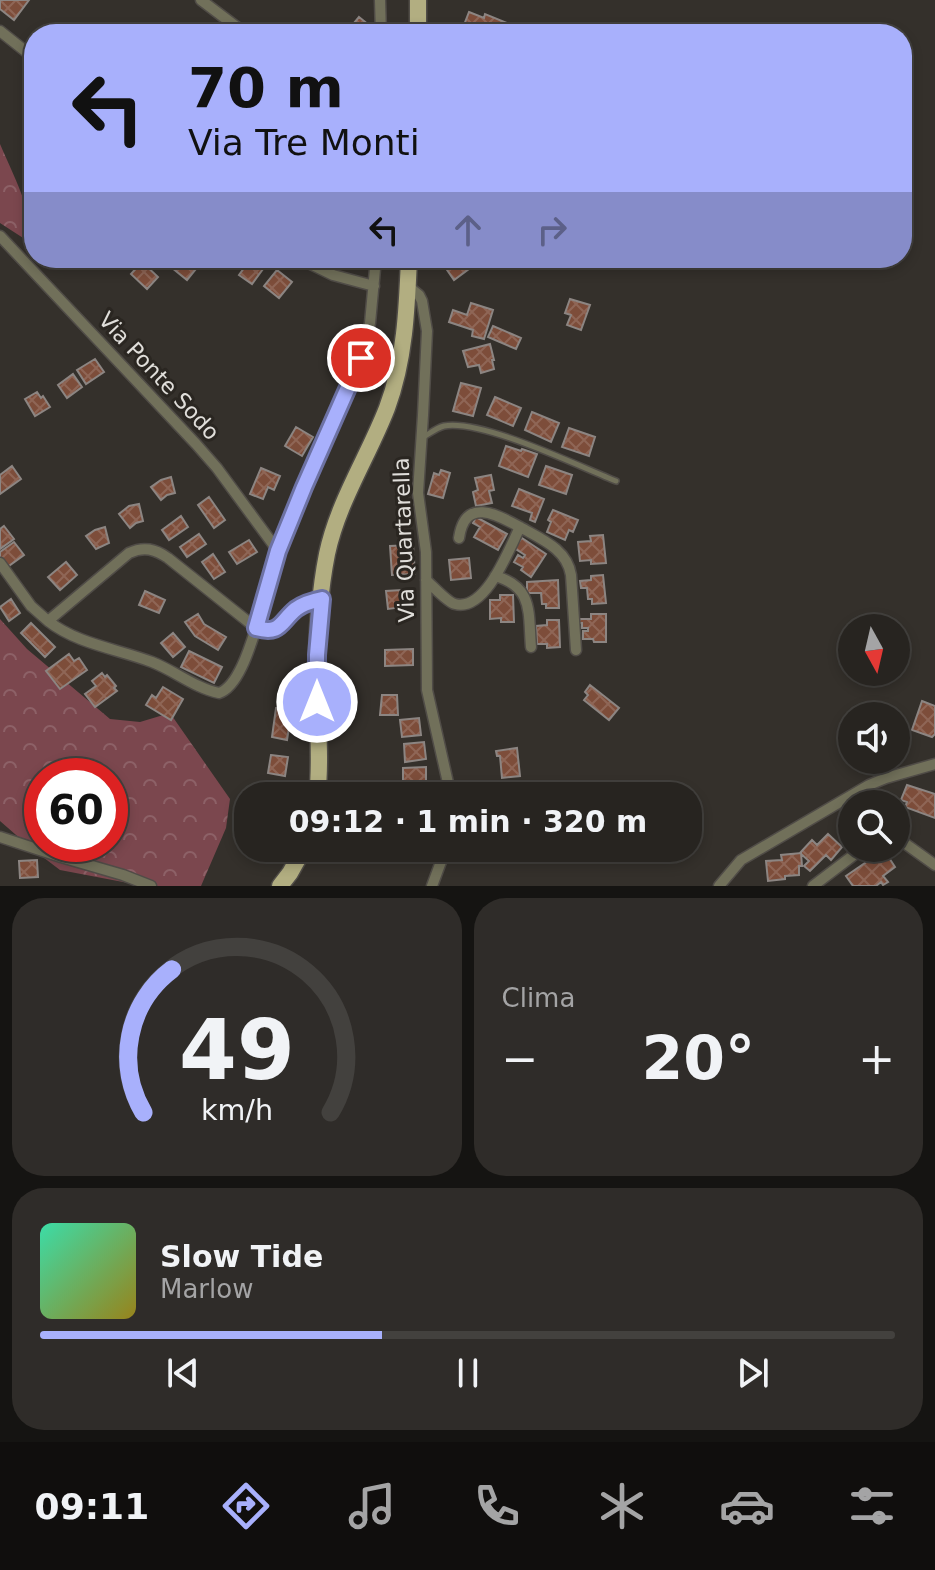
<!DOCTYPE html>
<html lang="it">
<meta charset="utf-8">
<style>
:root{--surface:#272420;--page:#2f2c29;--text:#f1f3f6;--muted:#a4a4a5;--line:#43413e;--accent:#a8b0fc}
body{margin:0;font-family:"DejaVu Sans",sans-serif;background:var(--page);color:var(--text);height:100vh;display:flex;flex-direction:column;font-size:30px;white-space:nowrap}
*{box-sizing:border-box;margin:0}
p{font-size:26px;color:var(--muted)}
.icon{flex:none;width:44px;height:44px;fill:none;stroke:currentColor;stroke-width:2;stroke-linecap:round;stroke-linejoin:round}
.map{position:relative;height:886px;overflow:hidden}
.panel{display:flex;flex-direction:column;gap:12px;padding:12px;background:#151412;flex:1}
.panel>*{flex:none}
.hud{position:absolute;left:24px;top:24px;width:888px;height:244px;border-radius:32px;box-shadow:0 4px 12px #0003,0 0 0 2px var(--line);background:#a8b0fc;color:#111;overflow:hidden}
.needle{width:52px;rotate:172deg}
.buttons{position:absolute;left:838px;top:614px;display:grid;gap:16px}
.buttons a{display:grid;place-items:center;width:72px;height:72px;border-radius:50%;background:var(--surface);box-shadow:0 4px 12px #0003,0 0 0 2px var(--line);font-size:40px}
.speed{position:absolute;left:24px;top:758px;display:flex;gap:16px;font-size:40px;font-weight:700;text-align:center}
.speed>*{display:grid;place-content:center;width:104px;height:104px;border-radius:50%;background:var(--surface);box-shadow:0 4px 12px #0003,0 0 0 2px var(--line);line-height:1}
.speed .limit{border:12px solid #d22;background:#fff;color:#111}
.pin{position:absolute;display:grid;place-items:center;width:68px;height:68px;color:#fff;margin:-34px;border:4px solid #fff;border-radius:50%;box-shadow:0 2px 8px #0007}
.me{position:absolute;width:88px;margin:-44px;rotate:0deg;stroke-linejoin:round;filter:drop-shadow(0 0 6px #0008)}
.turn{display:flex;align-items:center;gap:28px;height:168px;padding:0 32px;font-size:36px}
.turn .icon{width:104px;height:104px;stroke-width:2.5}
.turn b{display:block;font-size:56px;line-height:68px}
.lanes{display:flex;align-items:center;height:76px;padding:0 32px;background:#0003;justify-content:center;gap:40px;direction:ltr}
.lanes .off{opacity:.35}
.big{font-size:60px;font-weight:700;line-height:1.1}
.panel .widget{flex:1;display:flex;flex-direction:column;justify-content:center;gap:12px;min-width:0;padding:0 28px;border-radius:32px;background:var(--page)}
.panel .dial{align-items:center;gap:0}
.dial svg{height:208px;overflow:visible;fill:none;stroke:var(--line);stroke-width:7;stroke-linecap:round;text-anchor:middle}
.dial text{fill:var(--text);stroke:none}
.song{display:flex;align-items:center;gap:24px}
.cover{width:96px;height:96px;border-radius:12px;background:linear-gradient(135deg,hsl(160 70% 55%),hsl(50 70% 35%))}
.played{height:8px;border-radius:4px;background:linear-gradient(90deg,var(--accent) 40%,var(--line) 40%)}
.keys{display:flex;justify-content:space-around;direction:ltr}
.heat{display:flex;justify-content:space-between;align-items:center;font-size:44px;direction:ltr}
.panel .tiles{flex:1;display:grid;gap:12px;grid-template-columns:1fr 1fr}
.widget:last-child{grid-column:span 2}
.trip{position:absolute;left:234px;top:782px;width:468px;height:80px;border-radius:32px;background:var(--surface);box-shadow:0 4px 12px #0003,0 0 0 2px var(--line);font-weight:700;line-height:80px;text-align:center}
.tabs{display:flex;height:128px;justify-content:space-around;align-items:center;background:#100e0d;color:var(--muted)}
.tabs .icon{width:56px;height:56px}
.tabs .current{color:var(--accent)}
.tabs b{font-size:36px;color:var(--text)}
.map>svg:first-child{display:block}
.forest{fill:url(#forest-crowns);fill-rule:evenodd}
.building{fill:url(#building-cross-hatch);stroke:#8c8582;stroke-width:2}
.lines{fill:none;stroke-linecap:round;stroke-linejoin:round}
.lane-casing{stroke:#504c47;stroke-width:8}
.street-casing{stroke:#504c47;stroke-width:13}
.primary-casing{stroke:#504c47;stroke-width:19}
.lane{stroke:#71705a;stroke-width:5}
.street{stroke:#71705a;stroke-width:10}
.primary{stroke:#b2ae81;stroke-width:16}
.route-casing{stroke:#6d72a4;stroke-width:20}
.route{stroke:#a8b0fc;stroke-width:14}
.labels{text-anchor:middle;dominant-baseline:central;stroke-width:6;stroke-linejoin:round;paint-order:stroke}
.street-label{font-size:22px;fill:#e0deda;stroke:#2a2621}
</style>
<div class="map">
<svg width="935" height="886" viewBox="0 0 935 886">
<defs>
<pattern id="forest-crowns" width="20" height="18" patternUnits="userSpaceOnUse" patternTransform="scale(2)"><rect width="20" height="18" fill="#7b474e"/><path d="M2 6a3 3 0 1 1 6 0M12 15a3 3 0 1 1 6 0" fill="none" stroke="#8d6167"/></pattern>
<pattern id="building-cross-hatch" width="8" height="8" patternUnits="userSpaceOnUse" patternTransform="scale(2)"><rect width="8" height="8" fill="#7d4d3a"/><path d="M0 0l8 8M0 8l8-8" fill="none" stroke="#8f6656"/></pattern>
</defs>
<rect width="100%" height="100%" fill="#34302b"/>
<path class="forest" d="M0 144C12 172 34 216 34 245L0 223Z
M0 619 27 649 110 719 140 722 170 713 230 799 226 828 201 886H144L60 870 31 848 0 821ZM42 776H110V844H42Z"/>
<path class="building" d="M0 0H29L14 20 0 9Z
M469 12 484 18 485 14 507 23 502 34H486L464 25Z
M359 17 374 29 369 34H345Z
M178 258H182L196 269 187 280 171 267Z
M457 258H467L473 266 454 280 445 267Z
M250 260 263 269 252 284 239 275Z
M142 262 158 277 147 289 131 274Z
M277 270 292 282 279 298 264 286Z
M570 299 590 305 581 330 567 325 571 315 565 313Z
M471 303 493 310 484 339 472 336 473 330 449 322 453 310 467 315Z
M493 326 521 338 516 349 488 337Z
M490 344 494 360H492L494 369 481 373 479 365 468 367 463 351Z
M95 359 104 372 86 384 77 370Z
M73 374 82 387 67 398 58 385Z
M461 383 481 388 473 416 453 411Z
M37 392 41 398 43 396 50 407 35 416 25 399Z
M495 397 521 408 513 426 487 415Z
M532 412 559 423 551 442 525 430Z
M296 427 313 437 302 456 285 446Z
M569 428 595 437 589 456 562 447Z
M506 446 521 451 522 449 537 454 528 477 499 466Z
M12 466 21 479 0 494V475Z
M546 466 572 475 566 494 539 485Z
M261 468 280 476 274 490 268 487 263 499 250 494Z
M441 470 450 473 443 498 428 494 434 473 439 475Z
M491 475 494 490 489 491 492 503 476 506 473 492 478 490 475 478Z
M171 477 175 493 167 495 161 500 151 487 161 480Z
M519 489 544 499 535 522 530 520 532 513 512 506Z
M209 497 225 520 214 528 198 505Z
M139 504 143 521 136 523 130 528 119 514 129 506Z
M553 510 578 520 573 532 569 530 565 540 547 532 551 522 548 520Z
M181 516 188 527 169 540 162 530Z
M476 517 507 534 498 550 474 537 480 527 473 523Z
M4 526 14 539 0 549V529Z
M105 527 109 543 96 549 86 536 95 530Z
M199 534 206 544 187 557 180 547Z
M603 535 606 563 591 564V560L580 561 578 542 591 541 590 536Z
M522 538 546 554 531 577 521 570 523 567 514 562 518 555 523 558 525 555 514 548Z
M249 540 257 552 237 564 229 552Z
M14 542 24 555 6 568 0 559V552Z
M413 545 415 574 392 575 390 546Z
M213 554 225 572 214 579 202 562Z
M469 558 471 578 451 580 449 560Z
M66 562 77 575 60 590 48 577Z
M603 575 606 603 592 604V599H588L587 588H581L580 581 591 580V576Z
M558 580 559 608H546V604H542L541 593H527V582Z
M402 590 404 607 388 609 386 591Z
M145 591 165 600 159 613 139 605Z
M500 595H513L514 622H501V618L490 619V600H500Z
M11 599 20 613 9 621 0 607Z
M198 614 204 624 226 637 218 650 195 636 185 622Z
M591 614H606V642H594L593 639H583V631H588V628H582V623H577V619H591Z
M547 620H559L560 647 547 648V644H537L536 626 547 625Z
M31 623 55 647 45 657 21 633Z
M173 633 185 647 173 657 161 643Z
M413 649V665L385 666V650Z
M189 651 222 667 214 683 181 667Z
M69 654 74 661 79 658 87 670 60 689 46 671Z
M102 673 105 677 107 675 116 686 114 688 117 691 95 707 85 694 96 686 92 681Z
M590 685 619 708 609 720 584 700 588 695 585 692Z
M163 687 183 699 171 720 146 705 152 695 156 698Z
M382 695H397L398 715H380Z
M922 701 935 706V734L932 737 912 730Z
M276 708 292 710 287 740 272 737Z
M419 718 421 735 402 737 400 720Z
M424 742 426 759 405 762 404 744Z
M517 748 520 776 502 778 500 756H497L496 751Z
M271 755 288 757 285 776 268 773Z
M426 767V784L403 785V768Z
M907 785 935 794V818L905 807 907 802 901 800Z
M828 834 842 847 831 860 826 855 810 871 804 866 809 861 800 853 812 840 817 845Z
M884 850 895 867 883 876 888 882 883 885 881 882 876 886H853L846 876Z
M801 853 802 866H799V875L785 876V879L768 881 766 861 782 860 781 855Z
M37 860 38 877 20 878 19 861Z"/>
<g class="lines">
<g class="lane-casing">
<path id="lane" d="M422 438C429 434 436 428 444 426 482 419 578 466 616 481"/>
</g>
<g class="street-casing">
<path id="street" d="M201 0 246 34
M380 0 381 34
M0 31 34 58
M0 236 196 444 217 468 278 551
M298 258 333 275 374 286
M408 286 419 295 422 301 427 331 423 415 418 493 426 552 427 690 451 796
M459 538C465 497 496 514 520 527
M0 563 31 606 48 621 129 553C144 546 155 549 168 558L256 628C250 647 238 687 219 693 195 688 175 671 152 662 118 649 77 644 48 621
M495 576C534 587 528 613 531 647
M426 580C433 586 447 602 455 604 486 612 509 549 520 527 541 539 567 549 571 575L576 650
M322 599C312 601 304 603 296 609 280 622 281 635 256 628L278 551 304 487 364 350 370 323 376 258
M0 837 61 857 123 875 151 886
M896 837 935 865
M432 886 446 848
M719 886 741 860 869 785 886 778 935 764
M813 886 863 848"/>
</g>
<g class="primary-casing">
<path id="primary" d="M418 34V0
M317 796C321 764 318 731 317 699 316 652 318 599 327 554 338 502 368 457 387 408 405 360 407 308 409 258
M280 886 290 873 304 848"/>
</g>
<use href="#lane" class="lane"/>
<use href="#street" class="street"/>
<use href="#primary" class="primary"/>
</g>
<g class="lines">
<g class="route-casing">
<path id="route" d="M317 702V655L322 599C312 601 304 603 296 609 280 622 281 635 256 628L278 551 304 487 361 358"/>
</g>
<use href="#route" class="route"/>
</g>
<g class="labels">
<g class="street-label">
<text transform="translate(159 376) rotate(47)">Via Ponte Sodo</text>
<text transform="translate(404 540) rotate(-92)">Via Quartarella</text>
</g>
</g>
</svg>
<div class="buttons">
<a><svg class="needle" viewBox="-14 -14 28 28"><path d="M0-13l5 13h-10z" fill="#e53935"/><path d="M0 13l5-13h-10z" fill="#a4a4a5"/></svg></a>
<a><svg class="icon" aria-label="sound" viewBox="0 0 24 24"><path d="M4 9h4l5-4v14l-5-4H4zM17 9q2 3 0 6"/></svg></a>
<a><svg class="icon" aria-label="search" viewBox="0 0 24 24"><circle cx="10" cy="10" r="6"/><path d="M15 15l6 6"/></svg></a>
</div>
<div class="speed"><div class="limit">60</div></div>
<div class="pin" style="left:361px;top:358px;background:#d93025"><svg class="icon" aria-label="arrive" viewBox="0 0 24 24"><path d="M6 21V4h12l-3 4 3 4H6"/></svg></div>
<svg class="me" style="left:317px;top:702px" viewBox="-20 -20 40 40"><circle r="17" fill="#a8b0fc" stroke="#fff" stroke-width="3"/><path d="M0-11L8 9 0 5-8 9z" fill="#fff"/></svg>
<div class="trip">09:12 · 1 min · 320 m</div>
<div class="hud">
<div class="turn"><svg class="icon" aria-label="left" viewBox="0 0 24 24"><path d="M17 20v-9H6M10 6l-5 5 5 5"/></svg><div><b>70 m</b>Via Tre Monti</div></div>
<div class="lanes"><svg class="icon" aria-label="left" viewBox="0 0 24 24"><path d="M17 20v-9H6M10 6l-5 5 5 5"/></svg><svg class="icon off" aria-label="ahead" viewBox="0 0 24 24"><path d="M12 20V5M6 11l6-6 6 6"/></svg><svg class="icon off" aria-label="right" viewBox="0 0 24 24"><path d="M7 20v-9h11M14 6l5 5-5 5"/></svg></div>
</div>
</div>
<section class="panel">
<div class="tiles">
<div class="widget dial"><svg viewBox="0 0 100 80">
<path d="M14 69A42 42 0 1 1 86 69"/>
<path d="M14 69A42 42 0 0 1 25 14" stroke="#a8b0fc"/>
<text x="50" y="56" font-size="32" font-weight="700">49</text>
<text x="50" y="72" font-size="11">km/h</text>
</svg></div>
<div class="widget"><p>Clima</p>
<div class="heat"><a>−</a><b class="big">20°</b><a>+</a></div>
</div>
<div class="widget">
<div class="song"><i class="cover"></i><div><b>Slow Tide</b><p>Marlow</p></div></div>
<div class="played"></div>
<div class="keys"><svg class="icon" aria-label="previous" viewBox="0 0 24 24"><path d="M18 5L8 12l10 7zM5 5v14"/></svg><svg class="icon" aria-label="pause" viewBox="0 0 24 24"><path d="M8 5v14M16 5v14"/></svg><svg class="icon" aria-label="next" viewBox="0 0 24 24"><path d="M6 5l10 7-10 7zM19 5v14"/></svg></div>
</div>
</div>
</section>
<nav class="tabs">
<b>09:11</b>
<svg class="icon current" aria-label="directions" viewBox="0 0 24 24"><path d="M12 3l9 9-9 9-9-9zM9 14v-3h6M13 9l2 2-2 2"/></svg>
<svg class="icon" aria-label="music" viewBox="0 0 24 24"><path d="M9 18V5l10-2v13"/><circle cx="6" cy="18" r="3"/><circle cx="16" cy="16" r="3"/></svg>
<svg class="icon" aria-label="phone" viewBox="0 0 24 24"><path d="M5 4h4l2 5-3 2q2 4 5 5l2-3 5 2v4C11 20 4 13 5 4z"/></svg>
<svg class="icon" aria-label="climate" viewBox="0 0 24 24"><path d="M12 3v18M4 7l16 10M4 17L20 7"/></svg>
<svg class="icon" aria-label="car" viewBox="0 0 24 24"><path d="M5 17H2v-5l4-1 3-4h7l3 4 3 1v5h-3M9 17h6M6 11h13"/><circle cx="7" cy="17" r="2"/><circle cx="17" cy="17" r="2"/></svg>
<svg class="icon" aria-label="filters" viewBox="0 0 24 24"><path d="M4 7h16M4 17h16"/><circle cx="9" cy="7" r="2"/><circle cx="15" cy="17" r="2"/></svg>
</nav>
